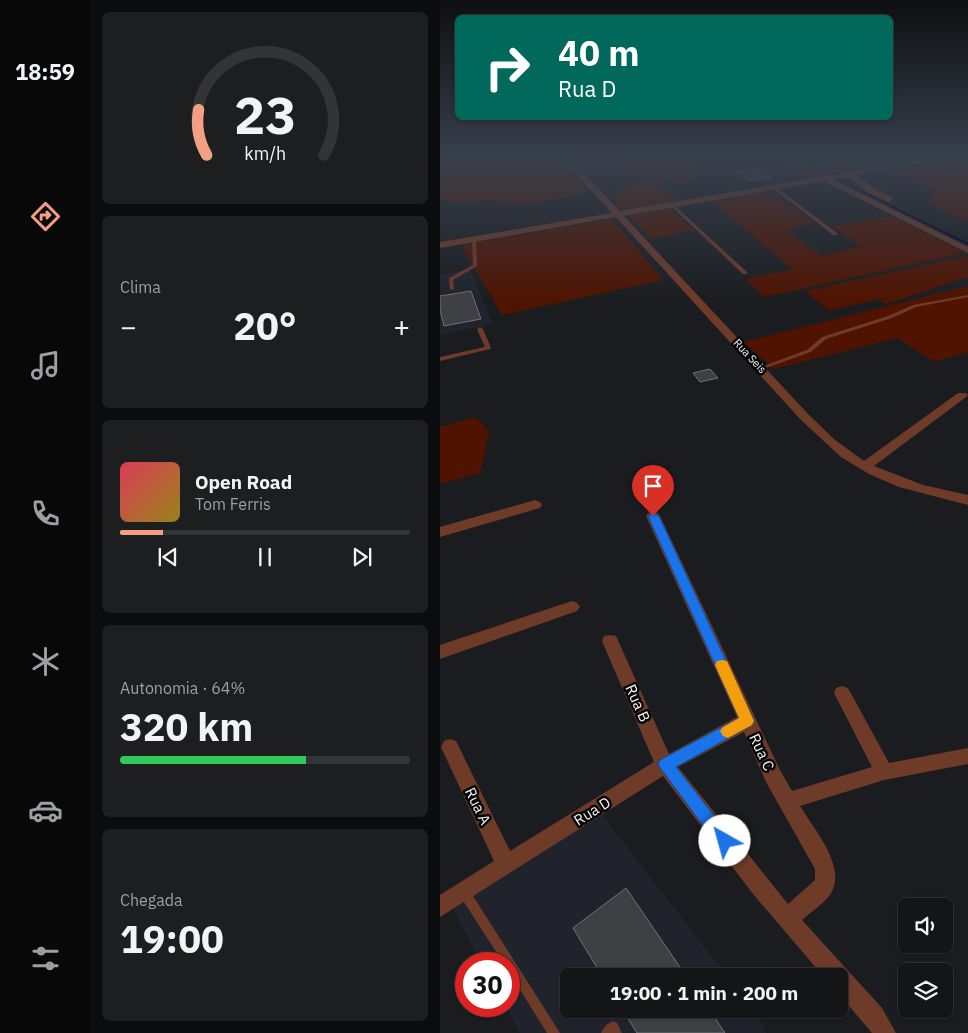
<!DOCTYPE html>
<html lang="pt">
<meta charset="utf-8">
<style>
:root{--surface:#141517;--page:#1d1e20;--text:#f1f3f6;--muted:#9d9fa1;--line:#333436;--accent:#f39f83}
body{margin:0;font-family:"IBM Plex Sans",sans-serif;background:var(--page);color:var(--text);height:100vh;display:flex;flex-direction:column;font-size:19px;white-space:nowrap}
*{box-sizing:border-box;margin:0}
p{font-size:16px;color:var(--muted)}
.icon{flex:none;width:28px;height:28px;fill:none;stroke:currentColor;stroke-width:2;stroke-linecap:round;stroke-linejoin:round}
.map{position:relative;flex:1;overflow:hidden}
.details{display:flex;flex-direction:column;gap:12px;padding:12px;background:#0b0c0d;width:350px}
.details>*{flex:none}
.guide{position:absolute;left:15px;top:15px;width:438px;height:105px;border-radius:8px;box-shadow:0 1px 4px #0004,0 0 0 1px var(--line);background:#00695c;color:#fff;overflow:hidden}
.fabs{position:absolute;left:458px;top:898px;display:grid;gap:10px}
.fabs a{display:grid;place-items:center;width:55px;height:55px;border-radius:8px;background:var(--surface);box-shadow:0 1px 4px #0004,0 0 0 1px var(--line);font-size:25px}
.speed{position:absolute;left:15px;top:952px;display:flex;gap:10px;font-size:25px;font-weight:700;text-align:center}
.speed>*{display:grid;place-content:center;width:65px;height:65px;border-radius:50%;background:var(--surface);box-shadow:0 1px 4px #0004,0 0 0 1px var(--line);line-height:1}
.speed .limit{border:8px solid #d22;background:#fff;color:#111}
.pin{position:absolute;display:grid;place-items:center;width:42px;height:42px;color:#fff;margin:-51px -21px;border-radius:50% 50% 50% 0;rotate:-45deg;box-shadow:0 0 5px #0007}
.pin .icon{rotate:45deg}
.me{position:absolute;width:55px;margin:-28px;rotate:322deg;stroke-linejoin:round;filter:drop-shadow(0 0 4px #0008)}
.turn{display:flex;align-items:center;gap:18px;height:105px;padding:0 20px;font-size:22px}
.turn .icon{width:65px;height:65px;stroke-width:2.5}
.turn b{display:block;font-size:35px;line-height:42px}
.big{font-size:38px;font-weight:700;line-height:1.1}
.details .widget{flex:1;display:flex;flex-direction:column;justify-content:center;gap:8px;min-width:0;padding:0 18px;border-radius:8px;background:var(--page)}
.details .dial{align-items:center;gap:0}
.dial svg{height:130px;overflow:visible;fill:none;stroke:var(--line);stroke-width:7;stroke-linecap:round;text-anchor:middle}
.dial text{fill:var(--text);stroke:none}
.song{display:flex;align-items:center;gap:15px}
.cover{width:60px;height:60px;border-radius:8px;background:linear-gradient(135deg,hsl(350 70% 55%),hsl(50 70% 35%))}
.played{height:5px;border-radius:2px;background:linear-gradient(90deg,var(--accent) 15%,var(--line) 15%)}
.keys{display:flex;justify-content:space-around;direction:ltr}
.heat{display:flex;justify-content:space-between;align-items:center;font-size:28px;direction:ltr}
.charge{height:8px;border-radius:4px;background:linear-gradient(90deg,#34c759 64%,var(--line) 0)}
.trip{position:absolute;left:120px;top:968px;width:288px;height:50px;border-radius:8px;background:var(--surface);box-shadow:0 1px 4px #0004,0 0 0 1px var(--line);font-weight:700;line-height:50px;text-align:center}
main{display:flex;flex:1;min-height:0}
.dock{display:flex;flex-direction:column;width:90px;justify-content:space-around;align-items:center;background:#080809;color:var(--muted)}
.dock .icon{width:35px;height:35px}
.dock .active{color:var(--accent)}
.dock b{font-size:22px;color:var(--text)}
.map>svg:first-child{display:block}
.built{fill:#20232c}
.green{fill:#501300}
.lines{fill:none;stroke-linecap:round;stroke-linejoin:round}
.stream{stroke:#020027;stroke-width:2.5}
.building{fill:#3e4044;stroke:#717277}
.service{fill:#6f3b29;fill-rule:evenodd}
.minor{fill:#6f3b29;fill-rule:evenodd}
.route{fill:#1a73e8;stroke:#114b97}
.slow{fill:#f59e0b}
.labels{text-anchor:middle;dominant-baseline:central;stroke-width:5;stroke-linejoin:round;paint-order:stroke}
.far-street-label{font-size:11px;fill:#f3f4f6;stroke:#060608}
.near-street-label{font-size:15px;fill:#f3f4f6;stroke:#060608}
</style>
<main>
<nav class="dock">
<b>18:59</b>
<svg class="icon active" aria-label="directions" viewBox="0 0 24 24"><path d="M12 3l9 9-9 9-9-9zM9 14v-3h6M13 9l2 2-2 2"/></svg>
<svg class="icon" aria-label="music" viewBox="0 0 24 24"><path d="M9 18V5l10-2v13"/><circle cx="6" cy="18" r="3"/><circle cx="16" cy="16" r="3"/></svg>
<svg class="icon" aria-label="phone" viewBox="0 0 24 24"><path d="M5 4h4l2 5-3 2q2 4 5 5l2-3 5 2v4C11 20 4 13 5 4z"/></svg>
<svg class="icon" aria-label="climate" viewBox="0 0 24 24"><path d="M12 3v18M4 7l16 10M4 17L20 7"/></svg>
<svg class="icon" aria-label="car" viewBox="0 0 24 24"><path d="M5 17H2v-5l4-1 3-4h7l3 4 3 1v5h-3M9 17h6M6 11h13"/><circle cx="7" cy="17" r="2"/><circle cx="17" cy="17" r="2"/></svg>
<svg class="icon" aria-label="filters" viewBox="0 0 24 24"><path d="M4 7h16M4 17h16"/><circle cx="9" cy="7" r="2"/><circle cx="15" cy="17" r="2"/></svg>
</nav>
<section class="details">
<div class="widget dial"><svg viewBox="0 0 100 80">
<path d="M14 69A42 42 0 1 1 86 69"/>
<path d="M14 69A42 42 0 0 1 9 41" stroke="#f39f83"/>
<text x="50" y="56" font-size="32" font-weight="700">23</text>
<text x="50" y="72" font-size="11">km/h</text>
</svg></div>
<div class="widget"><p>Clima</p>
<div class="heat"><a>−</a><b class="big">20°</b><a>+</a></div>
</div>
<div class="widget">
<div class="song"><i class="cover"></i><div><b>Open Road</b><p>Tom Ferris</p></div></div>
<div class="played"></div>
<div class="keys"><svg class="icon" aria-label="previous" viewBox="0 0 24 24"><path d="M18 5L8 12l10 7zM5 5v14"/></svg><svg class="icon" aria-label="pause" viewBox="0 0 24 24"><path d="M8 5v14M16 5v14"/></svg><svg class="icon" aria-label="next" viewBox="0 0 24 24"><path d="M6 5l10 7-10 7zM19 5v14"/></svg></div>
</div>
<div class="widget"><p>Autonomia · 64%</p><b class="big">320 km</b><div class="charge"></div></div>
<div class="widget"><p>Chegada</p><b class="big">19:00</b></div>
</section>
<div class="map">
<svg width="528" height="1033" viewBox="0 0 528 1033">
<rect width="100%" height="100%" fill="#1a1c1f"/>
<path class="built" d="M30 269 53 324 0 335V275Z
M160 812 287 976H129V1009H312L320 1019 326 1033H80L65 1006H69V964H42L13 909Z"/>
<path class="green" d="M0 159H119L149 193 90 204 57 205 62 200 11 203 0 199Z
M150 159H267L250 165 260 173 268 176 242 182 225 180 216 183 237 201 181 210 176 205 173 194 179 188 211 180 207 178 195 177 183 171 170 168 143 169V161Z
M331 159H367L397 175 372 179 352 164Z
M370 159H421L432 166 397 172Z
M525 159H528V222L487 204 495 191C480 182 467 176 451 171 476 167 500 166 525 159Z
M328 192 373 222 346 231 383 256 420 246 392 226 453 216 524 253 324 297 305 279 352 269 272 201Z
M229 207 254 230 212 239 188 215Z
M172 219 223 280 62 315 21 245Z
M528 256V277L446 304 438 299 389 311 365 291Z
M528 286V352L495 362 457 338 334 369 303 342Z
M36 417 49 432 40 473 0 484V427Z"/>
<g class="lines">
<path class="stream" d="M357 159 389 176
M397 180 528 244"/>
</g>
<path class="building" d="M319 168 331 177 309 181 296 172Z
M31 291 41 319 4 326 0 310V296Z
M270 369 278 378 260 382 253 373Z
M186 888 246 976H162L133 928Z
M182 1009H269L285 1033H197Z"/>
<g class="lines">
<path class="service" d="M334 187H336L397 233V235H393L334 189Z
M231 204H233L307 272V274H303L231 206Z
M32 238 36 239 37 266 13 280 14 289 10 290 9 278 33 265Z
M528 295V297L476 307 452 318 386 339 371 352 323 369 321 370 318 368 367 350 382 337 448 316 473 305Z
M40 327 43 329 51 348 50 349 0 361V357L45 347 37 329Z
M24 887 28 888 120 1033H107L69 972V964H64L20 896 19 892 20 888Z
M173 1021 177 1023 182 1033H161C164 1027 167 1024 173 1021Z"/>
<path class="minor" d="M122 159H130L180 211 485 159H502L416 175 435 189 452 198 453 200 449 202 429 193 408 177 393 179 528 247V253L384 181 184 216 369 415 395 440 424 461 518 393H526L528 395 526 397 434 466 483 485 528 495V505L459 487 429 474 401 457 361 420 176 217 0 248V242L172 213Z
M95 500 100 502 102 505 100 508 0 537V527Z
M213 511 218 513 220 516 340 770 352 791 432 767 394 693 396 688 402 686 408 688 449 763 528 748V764L444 780 360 806C374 829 407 867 391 893 385 903 371 912 362 920L442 1008 456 1033H432L399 994V976H383L313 894 223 776 0 917V895L54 861 1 747 4 741 10 739 16 741 70 851 214 762 162 641 164 636 170 635 176 636 229 754 297 717 206 516 208 513ZM304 732 326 782 375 869V880L348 904 238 767Z
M132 601 137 603 140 607 137 611 0 659V645Z"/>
</g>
<linearGradient id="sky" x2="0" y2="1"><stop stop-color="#0e0f11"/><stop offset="0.52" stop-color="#38404d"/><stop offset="1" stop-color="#38404d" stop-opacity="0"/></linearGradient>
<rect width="528" height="304" fill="url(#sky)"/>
<path class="route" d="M213 512 219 516 314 721 312 725 236 767 290 836 293 841 290 847 285 849 279 847 218 765 220 760 299 718 208 516Z"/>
<path class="slow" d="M282 660 287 661 314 721 312 725 288 738 283 736 280 731 283 727 299 718 275 665 277 661Z"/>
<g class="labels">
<g class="far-street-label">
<text transform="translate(310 356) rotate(47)">Rua Seis</text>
</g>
<g class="near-street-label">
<text transform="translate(198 703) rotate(66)">Rua B</text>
<text transform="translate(322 752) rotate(65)">Rua C</text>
<text transform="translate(38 806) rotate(64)">Rua A</text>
<text transform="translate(152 811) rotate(-32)">Rua D</text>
</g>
</g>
</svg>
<div class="fabs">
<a><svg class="icon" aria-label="sound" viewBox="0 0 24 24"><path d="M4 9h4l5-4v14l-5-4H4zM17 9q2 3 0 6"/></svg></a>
<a><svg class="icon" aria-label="layers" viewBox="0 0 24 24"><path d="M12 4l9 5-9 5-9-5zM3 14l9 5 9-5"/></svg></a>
</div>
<div class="speed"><div class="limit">30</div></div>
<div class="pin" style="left:213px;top:516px;background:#d93025"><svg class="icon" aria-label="arrive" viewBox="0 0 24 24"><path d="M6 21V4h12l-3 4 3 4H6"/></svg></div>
<svg class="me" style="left:285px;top:841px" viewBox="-20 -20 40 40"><circle r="19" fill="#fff"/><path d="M0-13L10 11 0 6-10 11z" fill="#1a73e8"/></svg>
<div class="trip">19:00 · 1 min · 200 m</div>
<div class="guide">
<div class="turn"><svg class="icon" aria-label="right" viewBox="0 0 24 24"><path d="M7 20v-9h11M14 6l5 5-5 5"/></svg><div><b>40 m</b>Rua D</div></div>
</div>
</div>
</main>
